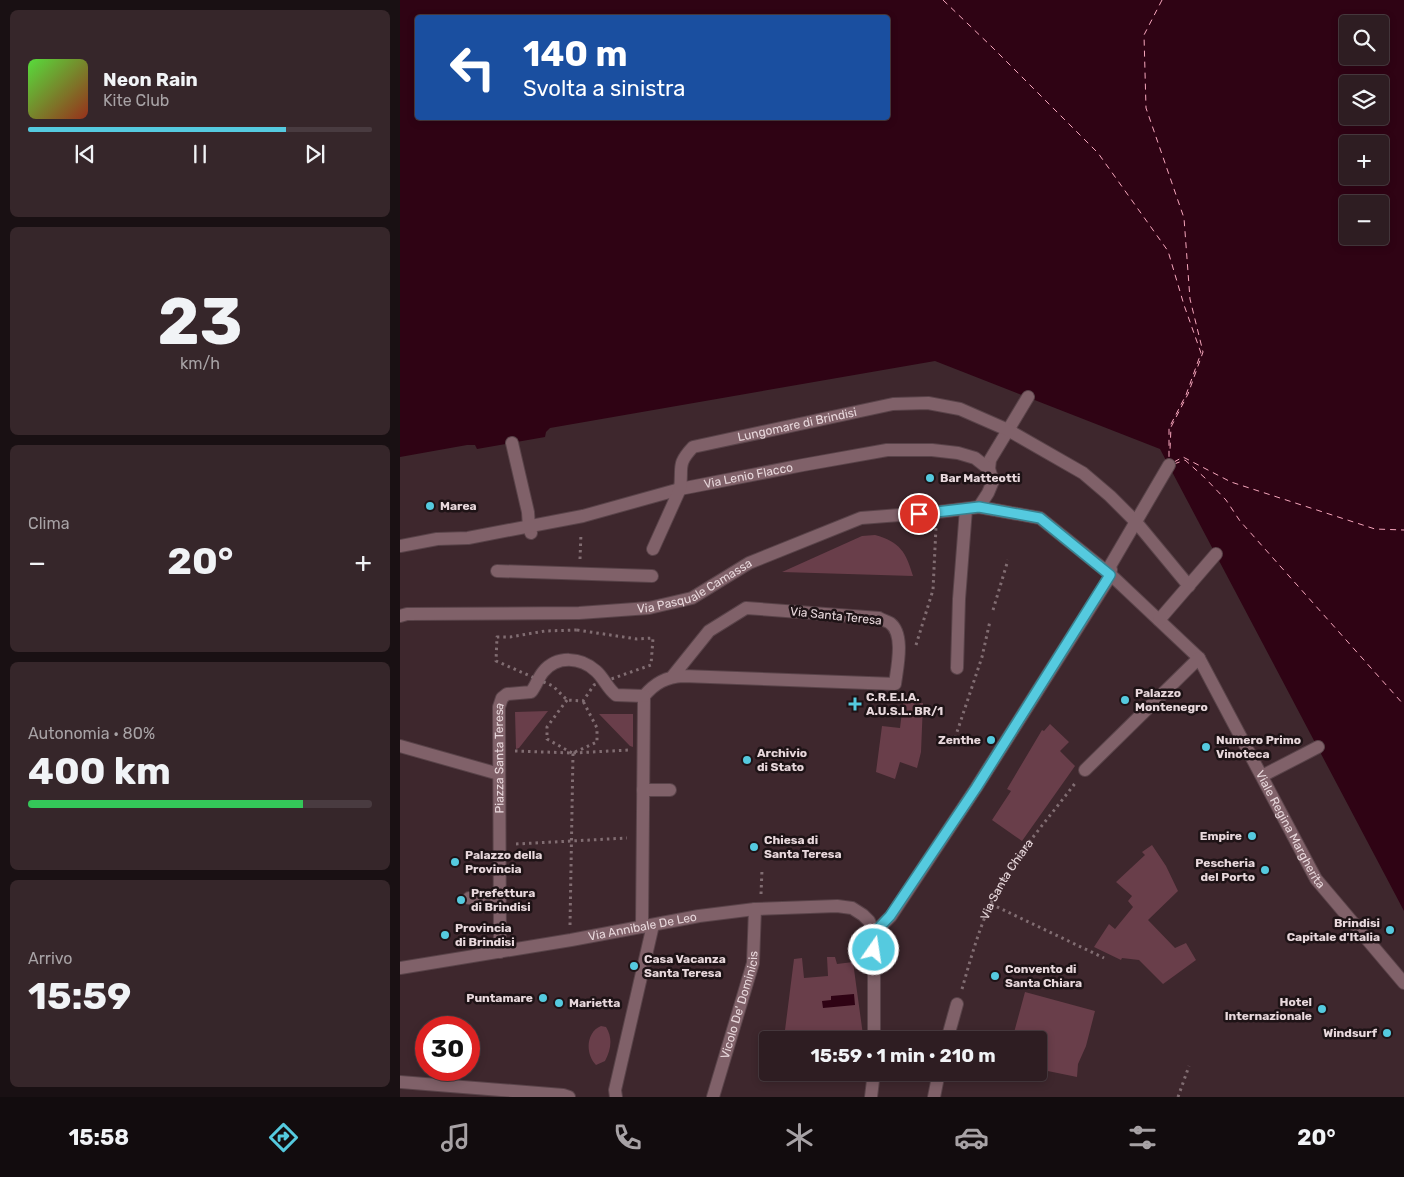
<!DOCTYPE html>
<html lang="it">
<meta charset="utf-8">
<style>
:root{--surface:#2e1d22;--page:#36262a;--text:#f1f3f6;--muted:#a7a2a5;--line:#493b40;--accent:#55cadf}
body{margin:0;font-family:Rubik,sans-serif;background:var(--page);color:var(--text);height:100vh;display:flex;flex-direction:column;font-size:19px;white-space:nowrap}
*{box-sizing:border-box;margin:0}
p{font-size:16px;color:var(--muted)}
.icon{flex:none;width:28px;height:28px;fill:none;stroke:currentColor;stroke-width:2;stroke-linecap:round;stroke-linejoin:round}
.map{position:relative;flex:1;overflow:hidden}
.sheet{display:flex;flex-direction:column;gap:10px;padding:10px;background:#191013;width:400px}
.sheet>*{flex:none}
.guide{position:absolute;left:15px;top:15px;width:475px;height:105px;border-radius:5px;box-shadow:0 2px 8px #0003,0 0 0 1px var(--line);background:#1a4fa0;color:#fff;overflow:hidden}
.controls{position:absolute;left:939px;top:15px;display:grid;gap:10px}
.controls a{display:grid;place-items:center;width:50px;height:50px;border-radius:5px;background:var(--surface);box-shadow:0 2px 8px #0003,0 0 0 1px var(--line);font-size:25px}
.speed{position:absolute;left:15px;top:1016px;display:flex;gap:10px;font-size:25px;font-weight:700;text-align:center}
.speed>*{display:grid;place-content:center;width:65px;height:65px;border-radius:50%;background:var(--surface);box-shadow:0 2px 8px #0003,0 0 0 1px var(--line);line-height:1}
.speed .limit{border:8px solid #d22;background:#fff;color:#111}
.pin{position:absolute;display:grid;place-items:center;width:42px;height:42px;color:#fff;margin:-21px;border:2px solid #fff;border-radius:50%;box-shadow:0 1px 5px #0007}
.me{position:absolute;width:55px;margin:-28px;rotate:13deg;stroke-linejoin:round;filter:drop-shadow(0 0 4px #0008)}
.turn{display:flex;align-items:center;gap:18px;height:105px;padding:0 25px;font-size:22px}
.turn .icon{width:65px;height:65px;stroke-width:2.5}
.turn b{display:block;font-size:35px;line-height:42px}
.big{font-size:38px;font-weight:700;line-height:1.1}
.sheet .widget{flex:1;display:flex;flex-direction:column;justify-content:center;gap:8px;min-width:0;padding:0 18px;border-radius:8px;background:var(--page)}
.sheet .dial{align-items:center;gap:0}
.dial b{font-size:65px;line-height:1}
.song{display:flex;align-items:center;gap:15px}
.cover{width:60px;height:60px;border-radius:8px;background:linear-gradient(135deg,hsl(110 70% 55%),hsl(10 70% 35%))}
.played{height:5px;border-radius:2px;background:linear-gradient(90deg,var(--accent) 75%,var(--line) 75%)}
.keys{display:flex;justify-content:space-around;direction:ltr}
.heat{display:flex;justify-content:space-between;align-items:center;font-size:28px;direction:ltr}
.charge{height:8px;border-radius:4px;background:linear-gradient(90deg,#34c759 80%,var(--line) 0)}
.trip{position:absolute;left:359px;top:1031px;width:288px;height:50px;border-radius:5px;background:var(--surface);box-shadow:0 2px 8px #0003,0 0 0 1px var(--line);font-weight:700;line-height:50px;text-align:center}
.dock{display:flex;height:80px;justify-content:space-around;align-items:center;background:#120c0e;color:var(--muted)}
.dock .icon{width:35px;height:35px}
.dock .selected{color:var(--accent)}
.dock b{font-size:22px;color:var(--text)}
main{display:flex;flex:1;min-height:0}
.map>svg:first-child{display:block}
.green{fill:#693e4a}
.water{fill:#2f0314;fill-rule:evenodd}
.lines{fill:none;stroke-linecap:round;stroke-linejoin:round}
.ferry{stroke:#f6a6bc;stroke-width:1;stroke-dasharray:6 5;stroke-linecap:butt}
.lane-casing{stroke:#594349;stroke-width:14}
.street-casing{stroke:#594349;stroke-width:14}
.path{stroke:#816d72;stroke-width:3;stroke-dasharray:2.5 4;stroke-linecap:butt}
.lane{stroke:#806169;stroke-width:12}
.street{stroke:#806169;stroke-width:12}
.route-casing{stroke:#378391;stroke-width:12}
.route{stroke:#55cadf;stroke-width:9}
.poi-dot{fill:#55cadf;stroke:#1e1316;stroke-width:2}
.labels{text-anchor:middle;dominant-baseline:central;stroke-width:5;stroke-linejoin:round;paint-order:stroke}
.street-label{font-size:12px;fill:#e8d8dc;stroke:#1e1316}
.poi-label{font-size:12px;font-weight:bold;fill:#e8d8dc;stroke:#1e1316;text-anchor:start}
</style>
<main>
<section class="sheet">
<div class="widget">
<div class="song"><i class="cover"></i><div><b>Neon Rain</b><p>Kite Club</p></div></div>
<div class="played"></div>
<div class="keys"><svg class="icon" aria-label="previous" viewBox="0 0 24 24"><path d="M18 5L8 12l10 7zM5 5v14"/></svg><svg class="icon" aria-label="pause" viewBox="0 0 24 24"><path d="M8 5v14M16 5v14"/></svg><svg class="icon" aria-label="next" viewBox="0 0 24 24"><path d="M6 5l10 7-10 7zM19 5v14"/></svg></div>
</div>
<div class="widget dial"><b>23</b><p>km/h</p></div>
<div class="widget"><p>Clima</p>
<div class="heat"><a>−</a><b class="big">20°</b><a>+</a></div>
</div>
<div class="widget"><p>Autonomia · 80%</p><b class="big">400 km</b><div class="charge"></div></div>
<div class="widget"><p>Arrivo</p><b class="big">15:59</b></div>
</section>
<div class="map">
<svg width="1004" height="1097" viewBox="0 0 1004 1097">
<rect width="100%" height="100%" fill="#3e272d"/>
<path class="green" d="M475 535C500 542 506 552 513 576L382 572 462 536Z
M503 703H523L521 752 517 768 500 762 495 779 476 772 482 726 500 728Z
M148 711 119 748 116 749 115 712Z
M199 714H233V747L230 746Z
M650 724 669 742 660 751 675 766 622 841 592 820 611 791 607 789 642 730 644 731Z
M752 845 766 866 778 891 748 920 775 948 786 943 796 960 763 984 739 960 722 958 721 960 694 947 709 924 715 929 733 907 728 901 732 896 716 882 745 855 742 852Z
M427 957H435L437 964 453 962 463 1035 449 1037 448 1040H389L384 1038 394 959 402 958 404 978 428 976Z
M625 992 695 1011 686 1046 678 1064 677 1077 638 1069V1040H612Z
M201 1026 206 1027C213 1038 211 1050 205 1061L196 1065C185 1054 186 1032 201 1026Z"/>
<path class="water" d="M0 0H1004V911L760 449 535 361 150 428 146 432 145 437 77 449 75 445H67L0 457ZM18 18H488V118H18ZM948 24H980V56H948ZM948 84H980V116H948ZM948 144H980V176H948ZM948 204H980V236H948Z
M454 994 455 1005 423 1008 422 1001 431 1000V996Z"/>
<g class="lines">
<path class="ferry" d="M543 0 592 47 698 153 768 251 784 305 801 353 786 395 769 428V460
M762 0 744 35 746 108 784 218 790 299 803 352 788 394 771 427 770 450
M774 462 783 457 831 482 975 529 1004 530
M774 464 785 460 805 478 826 500 840 521 1004 705"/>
<g class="lane-casing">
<path id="lane" d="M243 790H270
M69 898 99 897"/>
</g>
<g class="street-casing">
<g id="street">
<path d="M112 443 128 512 129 527 131 533"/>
<path d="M589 469 590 460 628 397"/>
<path id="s2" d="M0 546 37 539 68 538 183 516 280 489 403 465 487 450H532L558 453 575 458 589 469 593 481 588 493 579 507"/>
<path id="s3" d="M253 549 280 489C283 467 276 465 293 447L493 404 528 403 560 409 608 430 683 473 710 496 736 522 789 586"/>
<path d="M711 570 710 566 769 465"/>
<path d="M97 571 252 576"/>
<path id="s4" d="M0 616 7 614 179 613 249 608 292 598 349 563 461 518 538 512 579 507 640 518 711 575 799 658 916 879 1004 983"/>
<path d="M759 620 816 554"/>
<path d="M557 668 559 599 566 509"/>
<path d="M244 696C255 683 266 677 283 676L495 684C497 668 505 634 490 623 487 621 482 620 479 618L346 608 309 631 272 677"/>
<path d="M0 746 99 774"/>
<path d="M685 770 799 658"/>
<path d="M862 776 918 747"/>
<path d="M242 927 244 696"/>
<path id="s5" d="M100 952 99 707 102 698 107 694 131 692C136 686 138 678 143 672 157 655 181 657 196 671 204 678 207 688 216 695L244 696"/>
<path id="s6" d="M0 968 171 940 299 916 355 909 437 906 452 908 463 915 469 921 474 933"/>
<path d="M474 1040V933L491 916 576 788 711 575"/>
<path d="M547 1040 557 1004"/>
<path d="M0 1082 163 1095 169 1097"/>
<path d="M216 1097 215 1090 253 925"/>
<path id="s7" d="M313 1097 353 963 355 909"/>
<path d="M471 1097 474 1072"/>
<path d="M534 1097 539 1072"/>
</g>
</g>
<g class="path">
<path d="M180 559 181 533"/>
<path d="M593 610 608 560"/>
<path d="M177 630 237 639 253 638 251 665 194 685 183 701 167 700 153 686 96 661 97 637H110L145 631Z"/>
<path d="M516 645 533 590 536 527"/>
<path d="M167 700 147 727V739L172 753"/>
<path d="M555 738 582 657 590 621"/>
<path d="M115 751 173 753 229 750"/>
<path d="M175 752 197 742V728L183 701"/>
<path d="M116 844 227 838"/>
<path d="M361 894 362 870"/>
<path d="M591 904 704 958"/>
<path d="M170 925 173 753"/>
<path id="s1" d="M562 989C570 961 578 932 590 905 611 860 646 822 676 782"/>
<path d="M778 1097 789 1066"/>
</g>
<use href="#lane" class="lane"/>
<use href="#street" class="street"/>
</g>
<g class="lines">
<g class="route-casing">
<path id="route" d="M474 950V933L490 916 576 788 710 575 640 518 579 507 519 514"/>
</g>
<use href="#route" class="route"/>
</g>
<g class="poi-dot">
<circle cx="530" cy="478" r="5"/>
<circle cx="30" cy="506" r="5"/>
<circle cx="725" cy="700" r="5"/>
<path d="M452.5 696.5h5v5h5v5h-5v5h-5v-5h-5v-5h5z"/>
<circle cx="591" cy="740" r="5"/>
<circle cx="806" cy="747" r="5"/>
<circle cx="347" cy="760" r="5"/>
<circle cx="852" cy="836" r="5"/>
<circle cx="354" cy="847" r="5"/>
<circle cx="55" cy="862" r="5"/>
<circle cx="865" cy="870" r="5"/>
<circle cx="61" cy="900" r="5"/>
<circle cx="990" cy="930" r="5"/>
<circle cx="45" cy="935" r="5"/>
<circle cx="234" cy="966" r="5"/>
<circle cx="595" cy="976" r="5"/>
<circle cx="143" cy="998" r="5"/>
<circle cx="159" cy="1003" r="5"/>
<circle cx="922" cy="1009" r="5"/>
<circle cx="987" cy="1033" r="5"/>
</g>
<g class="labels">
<g class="street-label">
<text stroke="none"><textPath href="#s3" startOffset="218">Lungomare di Brindisi</textPath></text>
<text stroke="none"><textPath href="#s2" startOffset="356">Via Lenio Flacco</textPath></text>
<text stroke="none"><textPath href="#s4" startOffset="300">Via Pasquale Camassa</textPath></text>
<text transform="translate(436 616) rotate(6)">Via Santa Teresa</text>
<text stroke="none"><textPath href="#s5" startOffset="194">Piazza Santa Teresa</textPath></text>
<text stroke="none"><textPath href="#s4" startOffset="1068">Viale Regina Margherita</textPath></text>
<text stroke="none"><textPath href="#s1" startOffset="119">Via Santa Chiara</textPath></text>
<text stroke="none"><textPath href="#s6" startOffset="246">Via Annibale De Leo</textPath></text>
<text stroke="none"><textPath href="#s7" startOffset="96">Vicolo De' Dominicis</textPath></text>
</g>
<g class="poi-label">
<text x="540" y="478">Bar Matteotti</text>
<text x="40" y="506">Marea</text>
<text x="735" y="693">Palazzo<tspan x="735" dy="14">Montenegro</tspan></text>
<text x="466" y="697">C.R.E.I.A.<tspan x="466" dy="14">A.U.S.L. BR/1</tspan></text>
<text x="581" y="740" text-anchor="end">Zenthe</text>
<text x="816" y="740">Numero Primo<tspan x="816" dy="14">Vinoteca</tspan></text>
<text x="357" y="753">Archivio<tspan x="357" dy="14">di Stato</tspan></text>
<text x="842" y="836" text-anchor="end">Empire</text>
<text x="364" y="840">Chiesa di<tspan x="364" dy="14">Santa Teresa</tspan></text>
<text x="65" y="855">Palazzo della<tspan x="65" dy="14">Provincia</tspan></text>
<text x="855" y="863" text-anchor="end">Pescheria<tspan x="855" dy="14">del Porto</tspan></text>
<text x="71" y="893">Prefettura<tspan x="71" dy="14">di Brindisi</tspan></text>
<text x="980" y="923" text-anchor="end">Brindisi<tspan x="980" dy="14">Capitale d'Italia</tspan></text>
<text x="55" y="928">Provincia<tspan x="55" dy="14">di Brindisi</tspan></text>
<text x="244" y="959">Casa Vacanza<tspan x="244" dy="14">Santa Teresa</tspan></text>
<text x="605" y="969">Convento di<tspan x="605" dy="14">Santa Chiara</tspan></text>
<text x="133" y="998" text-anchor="end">Puntamare</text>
<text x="912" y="1002" text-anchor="end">Hotel<tspan x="912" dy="14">Internazionale</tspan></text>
<text x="169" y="1003">Marietta</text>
<text x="977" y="1033" text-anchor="end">Windsurf</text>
</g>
</g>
</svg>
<div class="controls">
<a><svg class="icon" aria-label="search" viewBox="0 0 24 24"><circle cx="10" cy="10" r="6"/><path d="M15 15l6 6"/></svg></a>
<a><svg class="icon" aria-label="layers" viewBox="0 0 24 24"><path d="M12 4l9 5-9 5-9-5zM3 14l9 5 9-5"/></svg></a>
<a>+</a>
<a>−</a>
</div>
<div class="speed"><div class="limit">30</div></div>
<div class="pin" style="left:519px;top:514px;background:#d93025"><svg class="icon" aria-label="arrive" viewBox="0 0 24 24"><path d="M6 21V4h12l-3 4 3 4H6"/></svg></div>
<svg class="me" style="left:474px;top:950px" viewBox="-20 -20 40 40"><circle r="17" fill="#55cadf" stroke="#fff" stroke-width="3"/><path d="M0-11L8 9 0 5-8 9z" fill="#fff"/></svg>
<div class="trip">15:59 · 1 min · 210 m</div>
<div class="guide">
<div class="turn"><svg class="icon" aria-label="left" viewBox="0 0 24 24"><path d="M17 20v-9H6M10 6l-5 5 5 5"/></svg><div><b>140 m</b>Svolta a sinistra</div></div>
</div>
</div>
</main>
<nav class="dock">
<b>15:58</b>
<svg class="icon selected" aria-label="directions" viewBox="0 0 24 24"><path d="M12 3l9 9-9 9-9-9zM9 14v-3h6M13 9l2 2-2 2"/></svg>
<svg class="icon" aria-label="music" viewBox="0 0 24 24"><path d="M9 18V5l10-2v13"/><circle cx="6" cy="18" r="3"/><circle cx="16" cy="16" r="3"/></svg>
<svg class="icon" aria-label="phone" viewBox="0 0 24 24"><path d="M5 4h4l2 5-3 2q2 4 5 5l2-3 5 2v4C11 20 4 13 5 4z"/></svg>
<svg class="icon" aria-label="climate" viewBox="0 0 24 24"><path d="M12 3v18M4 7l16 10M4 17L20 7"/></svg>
<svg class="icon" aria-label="car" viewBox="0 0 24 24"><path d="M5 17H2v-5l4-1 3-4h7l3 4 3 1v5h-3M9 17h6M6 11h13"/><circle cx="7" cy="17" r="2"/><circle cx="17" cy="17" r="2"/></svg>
<svg class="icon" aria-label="filters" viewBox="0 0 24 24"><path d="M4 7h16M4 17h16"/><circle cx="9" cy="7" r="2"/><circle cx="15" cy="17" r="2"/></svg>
<b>20°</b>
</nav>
